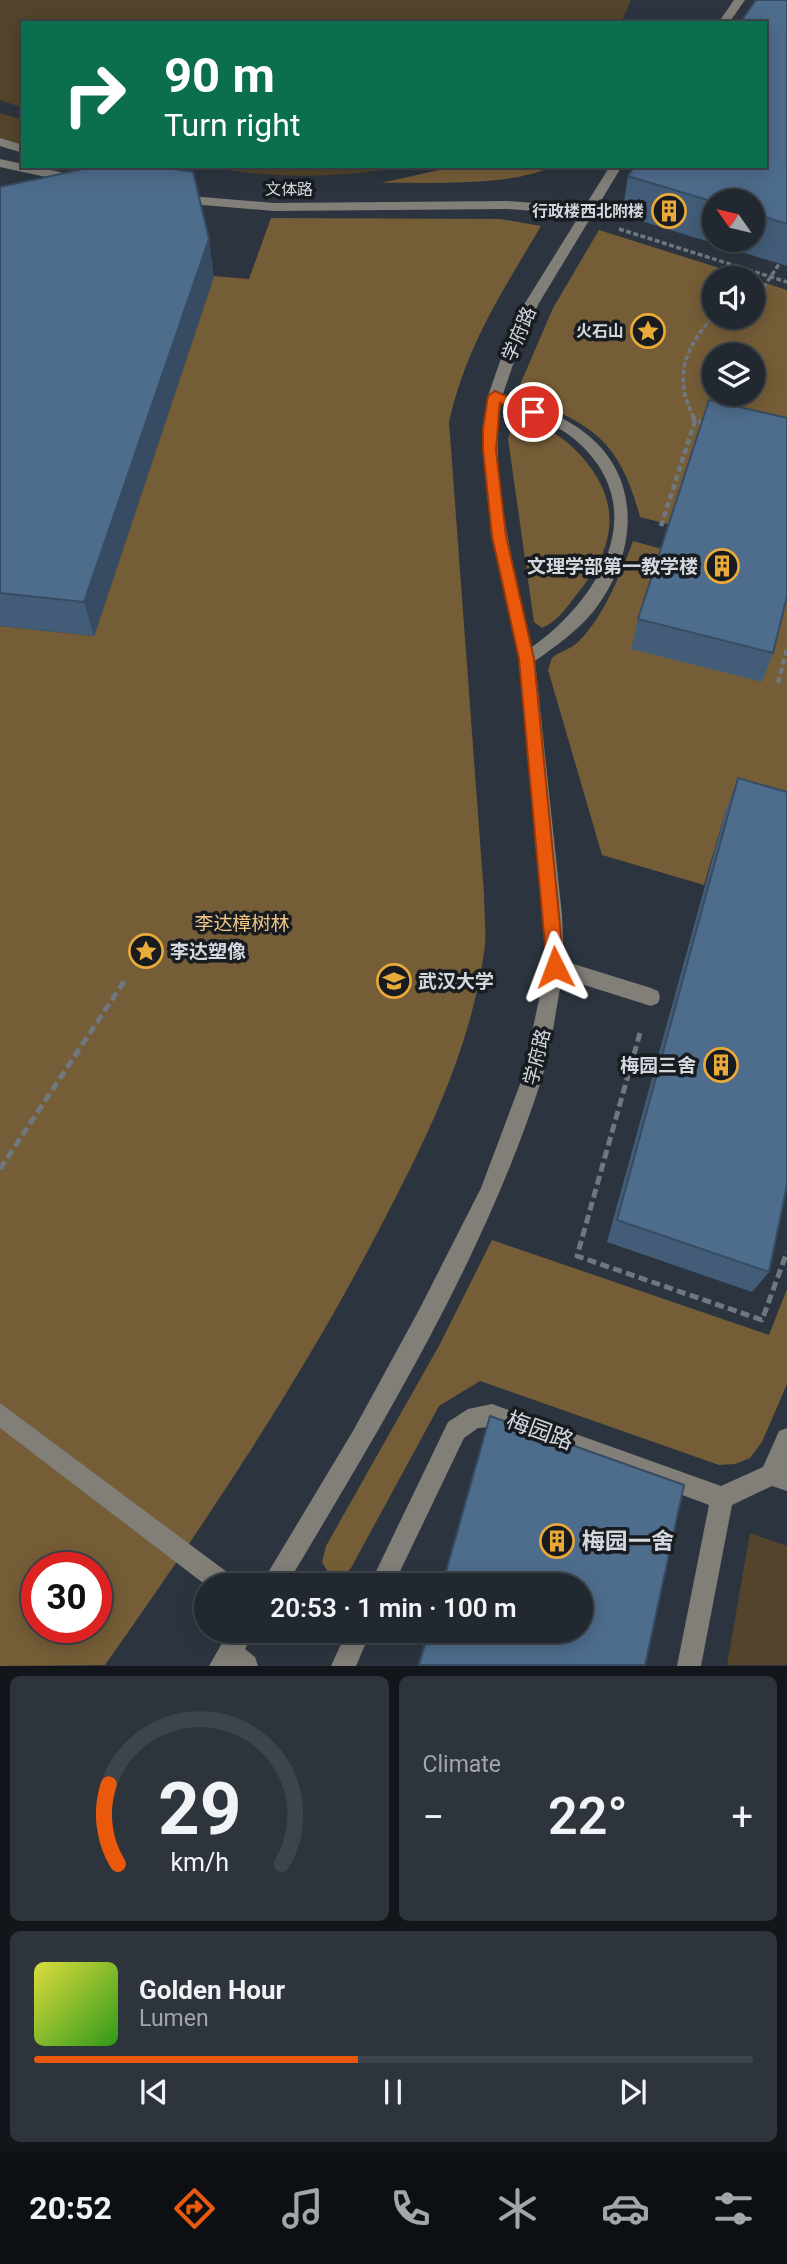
<!DOCTYPE html>
<meta charset="utf-8">
<style>
:root{--surface:#21282f;--page:#2d343b;--text:#f1f3f6;--muted:#a2a6aa;--line:#3e444b;--accent:#ea580c}
body{margin:0;font-family:Roboto,"Noto Sans SC",sans-serif;background:var(--page);color:var(--text);height:100vh;display:flex;flex-direction:column;font-size:26px;white-space:nowrap}
*{box-sizing:border-box;margin:0}
p{font-size:23px;color:var(--muted)}
.icon{flex:none;width:38px;height:38px;fill:none;stroke:currentColor;stroke-width:2;stroke-linecap:round;stroke-linejoin:round}
.map{position:relative;height:1666px;overflow:hidden}
.drawer{display:flex;flex-direction:column;gap:10px;padding:10px;background:#12161a;flex:1}
.drawer>*{flex:none}
.guide{position:absolute;left:21px;top:21px;width:746px;height:147px;border-radius:0px;box-shadow:0 4px 18px #0003,0 0 0 2px var(--line);background:#0b6e4f;color:#fff;overflow:hidden}
.needle{width:46px;rotate:304deg}
.buttons{position:absolute;left:702px;top:189px;display:grid;gap:14px}
.buttons a{display:grid;place-items:center;width:63px;height:63px;border-radius:50%;background:var(--surface);box-shadow:0 4px 18px #0003,0 0 0 2px var(--line);font-size:35px}
.speed{position:absolute;left:21px;top:1552px;display:flex;gap:14px;font-size:35px;font-weight:700;text-align:center}
.speed>*{display:grid;place-content:center;width:91px;height:91px;border-radius:50%;background:var(--surface);box-shadow:0 4px 18px #0003,0 0 0 2px var(--line);line-height:1}
.speed .limit{border:10px solid #d22;background:#fff;color:#111}
.pin{position:absolute;display:grid;place-items:center;width:60px;height:60px;color:#fff;margin:-30px;border:4px solid #fff;border-radius:50%;box-shadow:0 2px 7px #0007}
.me{position:absolute;width:77px;margin:-38px;rotate:357deg;stroke-linejoin:round;filter:drop-shadow(0 0 5px #0008)}
.turn{display:flex;align-items:center;gap:24px;height:147px;padding:0 28px;font-size:32px}
.turn .icon{width:91px;height:91px;stroke-width:2.5}
.turn b{display:block;font-size:49px;line-height:60px}
.big{font-size:52px;font-weight:600;line-height:1.1}
.drawer .widget{flex:1;display:flex;flex-direction:column;justify-content:center;gap:10px;min-width:0;padding:0 24px;border-radius:10px;background:var(--page)}
.drawer .dial{align-items:center;gap:0}
.dial svg{height:182px;overflow:visible;fill:none;stroke:var(--line);stroke-width:7;stroke-linecap:round;text-anchor:middle}
.dial text{fill:var(--text);stroke:none}
.song{display:flex;align-items:center;gap:21px}
.cover{width:84px;height:84px;border-radius:10px;background:linear-gradient(135deg,hsl(60 70% 55%),hsl(110 70% 35%))}
.played{height:7px;border-radius:4px;background:linear-gradient(90deg,var(--accent) 45%,var(--line) 45%)}
.keys{display:flex;justify-content:space-around;direction:ltr}
.heat{display:flex;justify-content:space-between;align-items:center;font-size:38px;direction:ltr}
.drawer .tiles{flex:1;display:grid;gap:10px;grid-template-columns:1fr 1fr}
.widget:last-child{grid-column:span 2}
.trip{position:absolute;left:194px;top:1573px;width:399px;height:70px;border-radius:35px;background:var(--surface);box-shadow:0 4px 18px #0003,0 0 0 2px var(--line);font-weight:600;line-height:70px;text-align:center}
.tab-bar{display:flex;height:112px;justify-content:space-around;align-items:center;background:#0d1013;color:var(--muted)}
.tab-bar .icon{width:49px;height:49px}
.tab-bar .active{color:var(--accent)}
.tab-bar b{font-size:32px;color:var(--text)}
.map>svg:first-child{display:block}
.green{fill:#53442b}
.forest{fill:#755d37;fill-rule:evenodd}
.lines{fill:none;stroke-linecap:round;stroke-linejoin:round}
.path-far2{stroke:#6f777f;stroke-width:3.5;stroke-dasharray:5 2.5;stroke-linecap:butt}
.path-far1{stroke:#6f777f;stroke-width:4.5;stroke-dasharray:6 3.5;stroke-linecap:butt}
.path{stroke:#6f777f;stroke-width:5;stroke-dasharray:9 4.5;stroke-linecap:butt}
.minor{fill:#827e78;fill-rule:evenodd}
.wall{fill:#435d78;fill-rule:evenodd}
.shaded-wall{fill:#374c62}
.building{fill:#4e6c8c;stroke:#374c62;stroke-width:2}
.route{fill:#ea580c;stroke:#983908;stroke-width:2}
.labels{text-anchor:middle;dominant-baseline:central;stroke-width:7;stroke-linejoin:round;paint-order:stroke}
.far-street-label{font-size:16px;fill:#d2d8de;stroke:#181c21}
.far-poi-label{font-size:16px;font-weight:bold;fill:#d2d8de;stroke:#181c21;text-anchor:end}
.street-label{font-size:19px;fill:#d2d8de;stroke:#181c21}
.poi-label{font-size:19px;font-weight:bold;fill:#d2d8de;stroke:#181c21;text-anchor:end}
.park-label{font-size:19px;fill:#eec586;stroke:#181c21}
.near-street-label{font-size:23px;fill:#d2d8de;stroke:#181c21}
.near-poi-label{font-size:23px;font-weight:bold;fill:#d2d8de;stroke:#181c21;text-anchor:start}
</style>
<div class="map">
<svg width="787" height="1666" viewBox="0 0 787 1666">
<rect width="100%" height="100%" fill="#2c353f"/>
<path class="green" d="M0 0H631L621 23H23V108L0 100Z
M0 113 23 120V145L0 138Z
M207 166H407C342 178 272 180 207 166Z
M750 1533 787 1546V1665H727Z"/>
<path class="forest" d="M457 166H553C512 187 428 182 381 183Z
M271 218 500 219 541 226C501 294 467 344 449 422L484 895C484 914 487 935 484 953 470 1049 428 1136 384 1220 304 1376 206 1522 105 1665L0 1666V626L94 636 214 276 249 279ZM37 1568H96V1628H37Z
M599 230 751 278H714V317H752L753 279 787 290V452L671 525 640 517C619 436 588 423 516 394L553 308ZM714 355H752V394H714Z
M524 422C549 427 566 439 583 458 623 505 615 548 577 594 567 607 557 622 542 628L534 622 508 439 511 427Z
M633 541 787 584V830L725 813 704 885 602 855 548 670 552 658C560 651 572 649 579 641 603 618 622 571 633 541Z
M492 1240 769 1335 787 1289V1384L762 1442 750 1458 735 1464 719 1465 480 1381 439 1406 351 1568 346 1574 328 1572 322 1562 326 1546 440 1344Z"/>
<g class="lines">
<path class="path-far2" d="M619 229 787 282
M752 296 760 293 787 252
M694 418C673 378 684 348 714 316"/>
<path class="path-far1" d="M693 416 695 421
M661 526 695 421 708 424
M778 683 787 649"/>
<path class="path" d="M640 1033 577 1256 762 1320 787 1252
M0 1169 125 980"/>
<path class="minor" d="M734 0H745L729 23H718Z
M0 138 23 145V153L0 146Z
M0 159 78 176 84 180 78 184 0 167Z
M610 166H622L539 303 520 344 503 394C532 406 565 415 589 436 645 483 635 560 592 613 576 632 556 646 535 661L562 915 564 961 651 988 658 991 660 997 658 1003 651 1006 562 978C555 1012 552 1048 541 1081 483 1261 382 1425 286 1586H260L353 1431 419 1310 481 1188 522 1079 546 967 544 915 519 659 491 535 482 429 488 396 506 344 525 303 576 221 534 211 507 209 274 211 178 203 172 199 178 195 274 203 507 201 534 203 580 214ZM501 404C528 415 560 424 581 445 652 513 597 601 532 647 516 575 488 476 501 404Z
M0 1403 235 1578 239 1586H207L0 1428Z
M492 1404 721 1486 763 1467 779 1431 787 1428V1491L772 1486 732 1505 701 1666H677L709 1505 499 1426 478 1428 464 1438 393 1586H369L448 1422 468 1409Z
M229 1631H255L245 1649 255 1657 258 1666H209Z
M347 1631H371L356 1666H331Z"/>
</g>
<path class="wall" d="M787 0V266L622 215 628 176ZM714 201H752V240H714Z
M0 187 214 276 94 636 0 626Z
M638 619 773 653 762 682 631 649Z
M738 778 769 1272 752 1292 607 1242 725 813Z
M490 1416 645 1665H418L428 1631H581V1586H441Z"/>
<path class="shaded-wall" d="M209 239 214 276 94 636 84 602Z"/>
<path class="building" d="M756 0H787V224L752 213V201L714 202 628 176 635 166H765V23H740Z
M97 166H155L193 172 209 239 84 602 0 593V187Z
M709 400 787 418V596L773 653 638 619Z
M738 778 787 792V1185L769 1272 617 1220Z
M490 1416 684 1485 645 1665H419L429 1631H581V1586H442Z"/>
<path class="route" d="M495 391 540 412 533 416 500 403 496 450 506 536 534 659 564 967 555 974 547 967 519 659 492 536 483 450V429L488 396Z"/>
<defs>
<g id="building-ring" transform="scale(1.75)"><circle r="9.5" fill="#181c21" stroke="#eaaa39" stroke-width="1.5"/><path d="M-4-6H4V6H1V3H-1V6H-4ZM-2.5-4.3h1.7v1.8h-1.7ZM.8-4.3h1.7v1.8H.8ZM-2.5-1h1.7V.8h-1.7ZM.8-1h1.7V.8H.8Z" fill="#eaaa39"/></g>
<g id="sight-ring" transform="scale(1.75)"><circle r="9.5" fill="#181c21" stroke="#eaaa39" stroke-width="1.5"/><path d="M0-6L1.8-2.2L6-1.7L2.9 1.2L3.7 5.4L0 3.3L-3.7 5.4L-2.9 1.2L-6-1.7L-1.8-2.2Z" fill="#eaaa39"/></g>
<g id="university-ring" transform="scale(1.75)"><circle r="9.5" fill="#181c21" stroke="#eaaa39" stroke-width="1.5"/><path d="M0-5L7-2L0 1L-7-2ZM-4 1L0 2.5L4 1V4Q0 6-4 4Z" fill="#eaaa39"/></g>
</defs>
<g fill-rule="evenodd">
<use href="#building-ring" x="669" y="211"/>
<use href="#sight-ring" x="648" y="331"/>
<use href="#building-ring" x="722" y="566"/>
<use href="#sight-ring" x="146" y="951"/>
<use href="#university-ring" x="394" y="981"/>
<use href="#building-ring" x="721" y="1065"/>
<use href="#building-ring" x="557" y="1541"/>
</g>
<g class="labels">
<g class="far-street-label">
<text x="289" y="189">文体路</text>
</g>
<g class="far-poi-label">
<text x="644" y="211">行政楼西北附楼</text>
<text x="624" y="331">火石山</text>
</g>
<g class="street-label">
<text transform="translate(519 334) rotate(-67)">学府路</text>
<text transform="translate(537 1057) rotate(-76)">学府路</text>
</g>
<g class="poi-label">
<text x="698" y="566">文理学部第一教学楼</text>
<text x="170" y="951" text-anchor="start">李达塑像</text>
<text x="418" y="981" text-anchor="start">武汉大学</text>
<text x="696" y="1065">梅园三舍</text>
</g>
<g class="park-label">
<text x="242" y="923">李达樟树林</text>
</g>
<g class="near-street-label">
<text transform="translate(540 1431) rotate(20)">梅园路</text>
</g>
<g class="near-poi-label">
<text x="582" y="1541">梅园一舍</text>
</g>
</g>
</svg>
<div class="buttons">
<a><svg class="needle" viewBox="-14 -14 28 28"><path d="M0-13l5 13h-10z" fill="#e53935"/><path d="M0 13l5-13h-10z" fill="#a2a6aa"/></svg></a>
<a><svg class="icon" aria-label="sound" viewBox="0 0 24 24"><path d="M4 9h4l5-4v14l-5-4H4zM17 9q2 3 0 6"/></svg></a>
<a><svg class="icon" aria-label="layers" viewBox="0 0 24 24"><path d="M12 4l9 5-9 5-9-5zM3 14l9 5 9-5"/></svg></a>
</div>
<div class="speed"><div class="limit">30</div></div>
<div class="pin" style="left:533px;top:412px;background:#d93025"><svg class="icon" aria-label="arrive" viewBox="0 0 24 24"><path d="M6 21V4h12l-3 4 3 4H6"/></svg></div>
<svg class="me" style="left:555px;top:967px" viewBox="-20 -20 40 40"><path d="M0-17L14 15 0 8-14 15z" fill="#ea580c" stroke="#fff" stroke-width="4"/></svg>
<div class="trip">20:53 · 1 min · 100 m</div>
<div class="guide">
<div class="turn"><svg class="icon" aria-label="right" viewBox="0 0 24 24"><path d="M7 20v-9h11M14 6l5 5-5 5"/></svg><div><b>90 m</b>Turn right</div></div>
</div>
</div>
<section class="drawer">
<div class="tiles">
<div class="widget dial"><svg viewBox="0 0 100 80">
<path d="M14 69A42 42 0 1 1 86 69"/>
<path d="M14 69A42 42 0 0 1 10 34" stroke="#ea580c"/>
<text x="50" y="56" font-size="32" font-weight="700">29</text>
<text x="50" y="72" font-size="11">km/h</text>
</svg></div>
<div class="widget"><p>Climate</p>
<div class="heat"><a>−</a><b class="big">22°</b><a>+</a></div>
</div>
<div class="widget">
<div class="song"><i class="cover"></i><div><b>Golden Hour</b><p>Lumen</p></div></div>
<div class="played"></div>
<div class="keys"><svg class="icon" aria-label="previous" viewBox="0 0 24 24"><path d="M18 5L8 12l10 7zM5 5v14"/></svg><svg class="icon" aria-label="pause" viewBox="0 0 24 24"><path d="M8 5v14M16 5v14"/></svg><svg class="icon" aria-label="next" viewBox="0 0 24 24"><path d="M6 5l10 7-10 7zM19 5v14"/></svg></div>
</div>
</div>
</section>
<nav class="tab-bar">
<b>20:52</b>
<svg class="icon active" aria-label="directions" viewBox="0 0 24 24"><path d="M12 3l9 9-9 9-9-9zM9 14v-3h6M13 9l2 2-2 2"/></svg>
<svg class="icon" aria-label="music" viewBox="0 0 24 24"><path d="M9 18V5l10-2v13"/><circle cx="6" cy="18" r="3"/><circle cx="16" cy="16" r="3"/></svg>
<svg class="icon" aria-label="phone" viewBox="0 0 24 24"><path d="M5 4h4l2 5-3 2q2 4 5 5l2-3 5 2v4C11 20 4 13 5 4z"/></svg>
<svg class="icon" aria-label="climate" viewBox="0 0 24 24"><path d="M12 3v18M4 7l16 10M4 17L20 7"/></svg>
<svg class="icon" aria-label="car" viewBox="0 0 24 24"><path d="M5 17H2v-5l4-1 3-4h7l3 4 3 1v5h-3M9 17h6M6 11h13"/><circle cx="7" cy="17" r="2"/><circle cx="17" cy="17" r="2"/></svg>
<svg class="icon" aria-label="filters" viewBox="0 0 24 24"><path d="M4 7h16M4 17h16"/><circle cx="9" cy="7" r="2"/><circle cx="15" cy="17" r="2"/></svg>
</nav>
